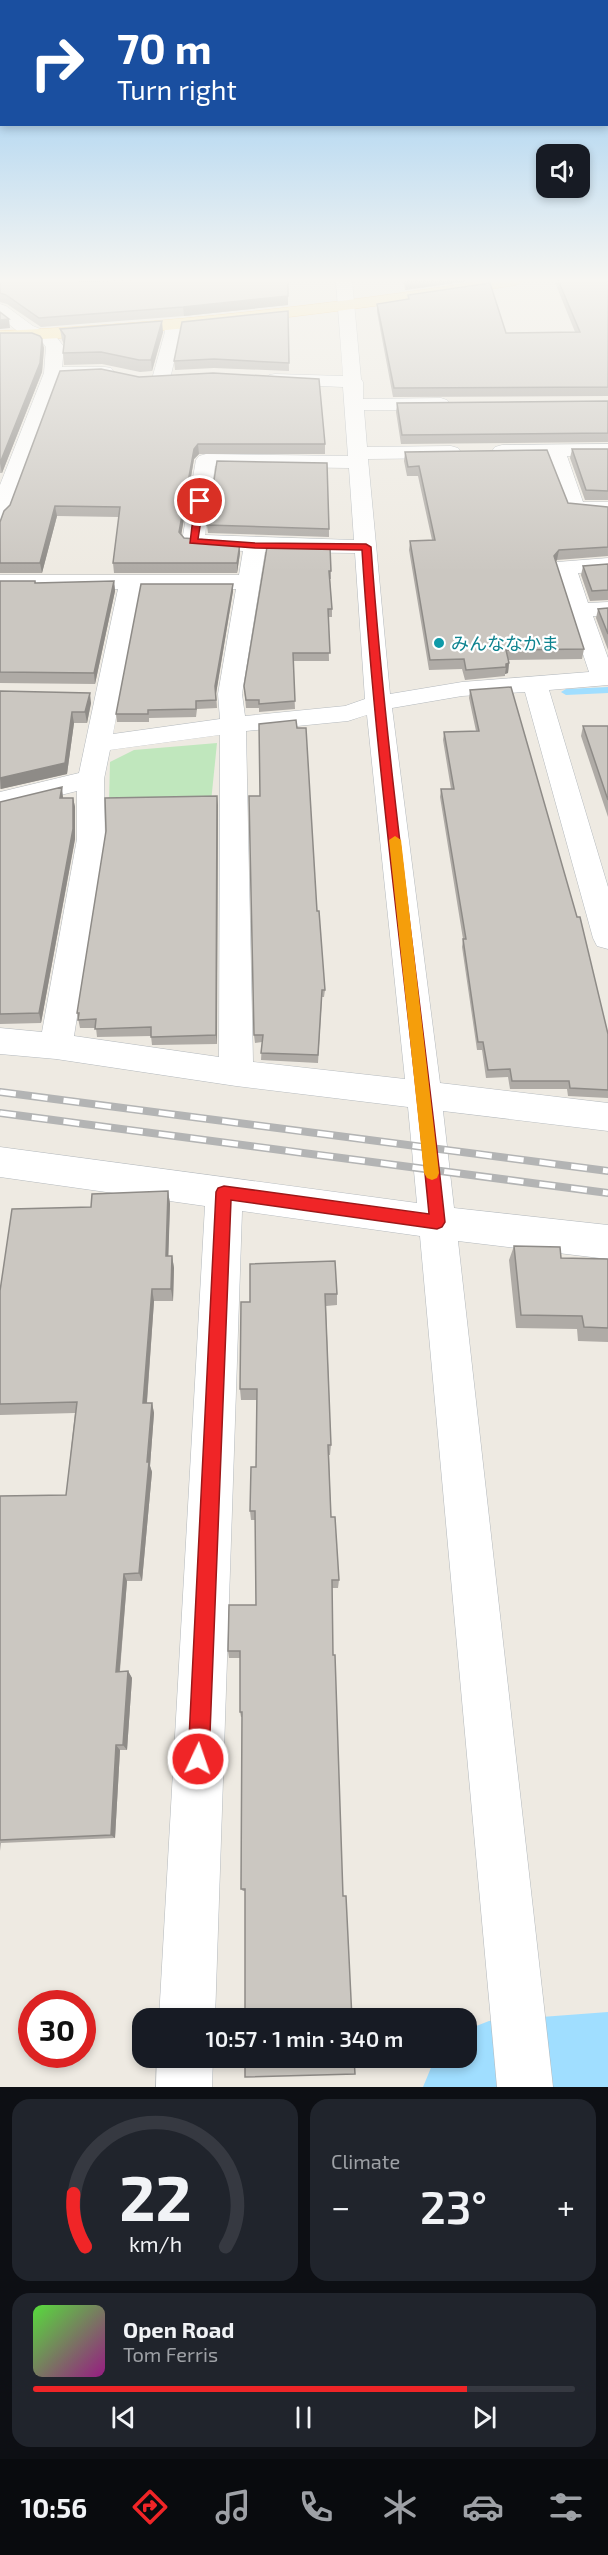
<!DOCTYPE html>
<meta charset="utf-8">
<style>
:root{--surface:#171b24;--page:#20242c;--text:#f1f3f6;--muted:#9ea1a6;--line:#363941;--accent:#f02527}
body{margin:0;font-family:"Exo 2","Noto Sans JP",sans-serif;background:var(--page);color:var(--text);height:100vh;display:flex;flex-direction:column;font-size:22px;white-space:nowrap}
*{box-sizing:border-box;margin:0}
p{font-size:20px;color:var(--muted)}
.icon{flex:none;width:33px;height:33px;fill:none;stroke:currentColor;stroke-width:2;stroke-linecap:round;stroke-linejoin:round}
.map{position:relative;height:2087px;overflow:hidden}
.details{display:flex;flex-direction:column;gap:12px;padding:12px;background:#0d0f14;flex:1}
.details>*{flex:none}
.guide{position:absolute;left:0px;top:0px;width:609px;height:126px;box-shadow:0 3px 9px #0003;background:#1a4fa0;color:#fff;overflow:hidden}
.buttons{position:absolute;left:536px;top:144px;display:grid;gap:12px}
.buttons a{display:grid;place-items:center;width:54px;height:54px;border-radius:12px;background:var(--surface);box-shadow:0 3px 9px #0003;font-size:30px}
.speed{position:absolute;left:18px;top:1990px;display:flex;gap:12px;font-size:30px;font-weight:700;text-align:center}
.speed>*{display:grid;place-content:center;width:78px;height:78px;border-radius:50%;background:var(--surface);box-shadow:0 3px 9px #0003;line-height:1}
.speed .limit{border:9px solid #d22;background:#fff;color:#111}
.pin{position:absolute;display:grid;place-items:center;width:51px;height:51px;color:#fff;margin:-26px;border:3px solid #fff;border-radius:50%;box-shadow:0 2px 6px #0007}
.me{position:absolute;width:66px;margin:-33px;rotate:3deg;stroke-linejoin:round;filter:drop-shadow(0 0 4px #0008)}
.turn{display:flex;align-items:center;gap:21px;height:126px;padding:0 18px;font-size:27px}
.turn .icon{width:78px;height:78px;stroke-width:2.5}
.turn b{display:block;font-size:42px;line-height:51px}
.big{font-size:45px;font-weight:600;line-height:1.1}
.details .tile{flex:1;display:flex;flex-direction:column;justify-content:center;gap:9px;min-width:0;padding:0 21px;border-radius:18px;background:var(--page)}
.details .dial{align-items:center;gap:0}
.dial svg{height:156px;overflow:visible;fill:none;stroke:var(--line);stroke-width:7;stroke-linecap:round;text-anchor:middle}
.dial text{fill:var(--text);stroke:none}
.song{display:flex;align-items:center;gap:18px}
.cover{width:72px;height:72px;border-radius:9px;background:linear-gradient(135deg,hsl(110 70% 55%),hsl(310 70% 35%))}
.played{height:6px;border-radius:3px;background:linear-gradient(90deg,var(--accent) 80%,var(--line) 80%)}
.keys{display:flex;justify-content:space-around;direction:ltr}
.heat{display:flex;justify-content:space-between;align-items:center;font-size:33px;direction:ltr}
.details .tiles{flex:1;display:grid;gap:12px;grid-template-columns:1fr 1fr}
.tile:last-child{grid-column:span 2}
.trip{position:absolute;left:132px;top:2008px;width:345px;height:60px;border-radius:18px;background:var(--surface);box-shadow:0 3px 9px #0003;font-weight:600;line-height:60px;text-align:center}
.tabs{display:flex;height:96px;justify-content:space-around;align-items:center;background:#090b0e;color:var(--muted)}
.tabs .icon{width:42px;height:42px}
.tabs .on{color:var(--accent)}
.tabs b{font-size:27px;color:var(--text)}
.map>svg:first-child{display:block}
.green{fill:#c0e7bd}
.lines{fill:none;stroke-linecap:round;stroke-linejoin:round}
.stream{fill:#a0deff;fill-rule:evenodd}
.river{fill:#a0deff;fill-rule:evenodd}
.minor-casing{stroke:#b4b9bd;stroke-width:1}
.major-casing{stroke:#f7ba51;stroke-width:1}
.minor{fill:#fff;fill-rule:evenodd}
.major{fill:#ffe8a5;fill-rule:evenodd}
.rail-casing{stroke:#b3b4b4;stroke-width:8}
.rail{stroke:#fff;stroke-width:5;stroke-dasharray:16;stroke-linecap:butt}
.wall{fill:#afaba6}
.shaded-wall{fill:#8e8b87}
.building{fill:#cbc7c1;stroke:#8e8b87;stroke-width:1.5}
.route{fill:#f02527;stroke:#9c1819;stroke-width:1.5}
.slow{fill:#f59e0b}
.culture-dot{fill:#0f9aa8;stroke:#fff;stroke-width:2}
.labels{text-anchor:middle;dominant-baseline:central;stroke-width:4.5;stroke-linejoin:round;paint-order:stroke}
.far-culture-label{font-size:18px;fill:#0d838f;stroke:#fff;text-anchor:start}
</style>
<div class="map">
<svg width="608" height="2087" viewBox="0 0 608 2087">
<rect width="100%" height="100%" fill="#eeeae2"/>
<path class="green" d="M217 743 211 802 109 804 110 762 134 750Z"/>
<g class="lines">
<path class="stream" d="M608 687V693L566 695 561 692 566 689Z"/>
<path class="river" d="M608 2012V2087H423L435 2058H466V2030L489 2021Z"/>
<g class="minor-casing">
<path id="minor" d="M336 280H352L361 379 363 382V399L441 398 447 400 450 404 447 408 441 410H364L367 447 451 446 458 448 461 452 458 456 451 458 368 459 390 694 462 682 589 672 554 567 557 562 608 558V572L578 573 588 603 608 602V616H593L608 658V685L549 690 608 887V949L597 946 593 938 525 692 462 696 392 708 440 1083 608 1103V1131L443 1111 454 1208 608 1225V1259L458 1241 553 2087H497L420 1236 242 1211 215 2019H159L205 1206 0 1177V1147L417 1203 408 1107 236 1086 56 1059 0 1054V1028L42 1032 77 839V791L0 810V792L79 773 118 589H0V575H239L243 551 193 547 185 546 182 541 196 460 199 456 206 454 348 456 343 387 275 384 269 383 266 379 269 375 275 374 343 376ZM215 466 349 468 354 540 205 535ZM265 552 355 553 365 699 345 706 245 716 242 694ZM140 589H236L218 694 220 719 113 734ZM367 715 405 1079 253 1062 246 731 348 721ZM220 735 219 1057 74 1036 105 839 104 779 110 750Z
M0 304 6 306 33 326 55 335 64 347 62 367H105L111 368 114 372 111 376 105 377 60 378 10 514 7 518 0 520V485L44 373 46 347 43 343 21 334 0 317Z
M171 321 177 322 181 332 170 379 167 383H155L152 379 165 332 163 326Z
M608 444V456H567L583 502H608V514L568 512 547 456 502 457 495 455 492 451 495 447 502 445Z
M157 2058H213L212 2087H156Z"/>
</g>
<g class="major-casing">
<path id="major" d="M489 280H524L516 285C345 312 174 334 0 341V331C164 324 327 305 489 280Z"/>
</g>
<use href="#minor" class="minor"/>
<use href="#major" class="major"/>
<g class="rail-casing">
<path id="rail" d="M0 1092 608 1171
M0 1113 608 1193"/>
</g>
<use href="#rail" class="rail"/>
</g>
<path class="wall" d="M0 280 83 282 288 305 184 316 41 327 7 304 0 302Z
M403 280H476L405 290Z
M554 280H608V396L393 397 377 312V304L408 299V295L506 333 575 332Z
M288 311 289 371 214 368 175 370 174 361Z
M60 329 163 332 152 371 140 372 102 364 64 365 63 353 64 344 62 340Z
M0 333 44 348 42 372 2 473H0Z
M60 371 325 444V454H199L194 459 181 535 184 538 240 553 237 573H114L113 563 119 517 57 516 42 573H0V522L10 505Z
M608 401V442L401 444 396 412 397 403Z
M572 449H608V500H585L570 458Z
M405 452 568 503 608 507V556L557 560 555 561 584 649 582 659 508 660 509 663 508 673 505 674V676L465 680 462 669 429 670 409 550 410 541 432 540 418 476H407L404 461Z
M207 525 329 529V537L208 533Z
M330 547 331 571V579H330L332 609V617H328L329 661H293L295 709 259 712V708H246L244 686Z
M608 564V600L590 601 581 575 583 566Z
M0 581H35L36 583 114 581 115 591 95 684 0 683Z
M233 584V591L216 693 217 708 197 709 196 717 149 718V722H117L116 714Z
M608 608V650L596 618 598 609Z
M470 690 608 1034V1098L568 1096 567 1089H510L508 1077 486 1078 482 1050H477L462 947 463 939 440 797 441 789H451L443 740 444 732 476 731 469 698Z
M0 691 91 703 87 723H74L67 774 0 789Z
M583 726H608V817L581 736Z
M217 796V1044L154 1045H152L151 1036 97 1037 96 1028H80L77 1013 106 831Z
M63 797V798H73L75 807V839L41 1023 0 1024V802Z
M317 911 325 990 324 997H322L318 1063 261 1060 262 1042 255 1043 254 1035Z
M168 1191 170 1204 168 1256H172L174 1268 173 1301H154L147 1403H152L154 1413 150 1466 152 1472 142 1581H127L120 1671H128L132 1678 127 1750H120L115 1838 1 1843 0 1851V1496L66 1495 75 1413 0 1415V1291L91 1207Z
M514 1246 561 1258 608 1259V1342L578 1341 577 1329 516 1328 509 1260Z
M250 1264 337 1294V1305L326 1306 331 1445 330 1455H329L331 1517 339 1580 338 1588H332L245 1891H243L241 1889 242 1717H241L240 1712V1658H229L228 1651 256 1605 255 1520H251L250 1511 256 1467 257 1400H241L240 1389 250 1302Z"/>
<path class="shaded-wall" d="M288 280V305L184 316 183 307Z
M421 280H476L405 290 406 282Z
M9 319 10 328 0 329V320Z
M162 321 163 332 152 371 151 360Z
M42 339 44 348 42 372 2 473 0 463Z
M198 444 199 454 194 459 180 542 179 532 194 449Z
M55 506 57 516 42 573 40 563Z
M240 543V553L237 573V563Z
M559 550 557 560 552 566 554 556Z
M114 581 115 591 95 684 94 673Z
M233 584V591L216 694 215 686Z
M509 663 508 673 505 674 506 667V664Z
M90 693 91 703 87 723 85 712Z
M72 712 74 723 67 774 1 789 0 778Z
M62 787 63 797 62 808 60 798Z
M217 796 218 805 217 1044 216 1035Z
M73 798 75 807V839L41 1023 39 1013Z
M168 1191 170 1204 168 1268 166 1256Z
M172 1256 174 1268 173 1301 171 1289Z
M152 1289 154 1301 146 1413 143 1403Z
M152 1403 154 1413 150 1466 152 1472 142 1581 139 1573Z
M124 1574 127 1581 119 1678 116 1672Z
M128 1671 132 1678 127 1750 123 1745Z
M116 1745 120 1750 115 1838 111 1835Z"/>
<path class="building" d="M0 280H79L78 282 132 280H288V296L183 307 39 318 6 295 0 293Z
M405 280H421L406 282Z
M558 280H608V387L394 388 377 304 409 299 408 295 490 283 506 333 580 332Z
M288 311 289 363 214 359 174 361 182 322Z
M0 312 9 319 0 320Z
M162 321 151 360H139L101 352 63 353 65 336 60 329Z
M0 333H32L40 336 42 339 40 363 0 463Z
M101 369 139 377 213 373 319 379 325 444H198L194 449 179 532 184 538 240 543 237 563H113L120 507 55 506 40 563H0V522L4 511 10 505 60 371Z
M608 401V433L402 435 397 403Z
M572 449H608V491L586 490Z
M547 450 568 503 608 507V547L559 550 554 556 584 649 506 650 509 663 506 664V667L466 670 464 659 430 660 410 541 435 540 419 466 408 467 405 452Z
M217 461 327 463 329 529 207 525Z
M267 547H330L331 571H329L332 609H328L330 653H293L295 701 259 704V700H246L244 686Z
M608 564V590L592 591 583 566Z
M0 581H35V583L114 581 94 673 0 672Z
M141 584H233L215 686 216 700 196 701V709L148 710V714H116Z
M608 608V634L598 609Z
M511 687 577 917H580L608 1034V1090L570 1088 569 1081H512L510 1069 488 1070 483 1042H478L463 939H466L441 789H454L444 732 479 731 470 690Z
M0 691 90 693 85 712H72L65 763 0 778Z
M296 720 297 728H306L317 911H319L325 990H322L318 1055 261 1053 263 1035H254L249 796H260L259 724Z
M583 726H608V800Z
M62 787 60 798H73V829L39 1013 0 1014V802Z
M217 796 216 1035 153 1037H151V1027L95 1029 96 1019 78 1020 79 1013H77L106 831 105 798Z
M168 1191 166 1256H172L171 1289H152L143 1403H152L147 1462H149L139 1573 124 1574 116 1672 128 1671 123 1745H116L111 1835 0 1840V1496L66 1495 77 1402 0 1404V1291L12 1209 91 1207 92 1194Z
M514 1246 560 1247 561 1258 608 1259V1328L584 1327 582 1316 521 1315Z
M335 1261 337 1294H325L331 1445H328L331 1517H335L339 1580H332L333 1655H335L343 1896H346L352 2019H245V1889H241L242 1712H240V1651H228L229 1605H256L255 1511H250L251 1467H256L257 1389H240L241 1302H250V1264Z
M245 2058H354L355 2074 245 2077Z"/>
<linearGradient id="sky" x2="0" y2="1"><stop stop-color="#8bc5f1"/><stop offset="0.49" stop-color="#f7f6f2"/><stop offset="1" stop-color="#f7f6f2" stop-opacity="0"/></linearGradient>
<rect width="608" height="572" fill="url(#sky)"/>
<path class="route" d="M200 498 204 501 198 539 255 543 366 544 371 547C387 773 421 997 445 1222L442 1227 437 1229 231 1200 209 1759 206 1766 198 1769 191 1766 188 1759 216 1192 218 1188 224 1186 429 1214C408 992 376 772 362 550L255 548 190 543 195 501Z"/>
<path class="slow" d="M395 836 401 840 439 1173 437 1178 432 1180 427 1178 424 1173 389 840Z"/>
<circle class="culture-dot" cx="439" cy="643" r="6"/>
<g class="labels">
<g class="far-culture-label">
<text x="451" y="643">みんななかま</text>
</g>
</g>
</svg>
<div class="buttons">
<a><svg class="icon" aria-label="sound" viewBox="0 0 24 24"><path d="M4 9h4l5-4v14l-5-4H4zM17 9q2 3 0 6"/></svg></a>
</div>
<div class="speed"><div class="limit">30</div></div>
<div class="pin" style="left:200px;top:501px;background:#d93025"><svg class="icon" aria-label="arrive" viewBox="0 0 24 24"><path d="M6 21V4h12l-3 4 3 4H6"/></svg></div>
<svg class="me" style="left:198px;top:1759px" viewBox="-20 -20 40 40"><circle r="17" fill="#f02527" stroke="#fff" stroke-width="3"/><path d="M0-11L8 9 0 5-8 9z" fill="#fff"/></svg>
<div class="trip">10:57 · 1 min · 340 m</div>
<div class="guide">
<div class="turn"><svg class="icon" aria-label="right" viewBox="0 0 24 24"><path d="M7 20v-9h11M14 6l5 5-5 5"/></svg><div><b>70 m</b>Turn right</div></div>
</div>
</div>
<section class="details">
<div class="tiles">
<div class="tile dial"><svg viewBox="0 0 100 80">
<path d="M14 69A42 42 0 1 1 86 69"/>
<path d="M14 69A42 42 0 0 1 8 42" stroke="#f02527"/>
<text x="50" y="56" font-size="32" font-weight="700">22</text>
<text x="50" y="72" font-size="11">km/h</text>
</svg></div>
<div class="tile"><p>Climate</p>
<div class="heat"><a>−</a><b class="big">23°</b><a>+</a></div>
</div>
<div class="tile">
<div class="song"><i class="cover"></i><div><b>Open Road</b><p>Tom Ferris</p></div></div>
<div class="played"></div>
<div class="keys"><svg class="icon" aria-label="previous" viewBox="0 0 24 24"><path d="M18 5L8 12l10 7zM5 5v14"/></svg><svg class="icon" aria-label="pause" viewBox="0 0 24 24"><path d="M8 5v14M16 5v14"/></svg><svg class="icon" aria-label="next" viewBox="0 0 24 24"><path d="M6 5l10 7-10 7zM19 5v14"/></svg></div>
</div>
</div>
</section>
<nav class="tabs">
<b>10:56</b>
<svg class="icon on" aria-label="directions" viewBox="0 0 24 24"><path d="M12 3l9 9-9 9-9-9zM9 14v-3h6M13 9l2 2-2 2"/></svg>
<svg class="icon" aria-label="music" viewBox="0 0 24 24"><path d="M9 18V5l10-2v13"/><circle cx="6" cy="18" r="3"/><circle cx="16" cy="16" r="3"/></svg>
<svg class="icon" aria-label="phone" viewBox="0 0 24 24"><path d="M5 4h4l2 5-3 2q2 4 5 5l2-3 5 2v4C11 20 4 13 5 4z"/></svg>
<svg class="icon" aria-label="climate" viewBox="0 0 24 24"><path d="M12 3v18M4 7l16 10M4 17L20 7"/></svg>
<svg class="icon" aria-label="car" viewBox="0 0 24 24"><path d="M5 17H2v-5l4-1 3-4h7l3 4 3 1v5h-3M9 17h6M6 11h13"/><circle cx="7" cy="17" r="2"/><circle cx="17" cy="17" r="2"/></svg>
<svg class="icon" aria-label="filters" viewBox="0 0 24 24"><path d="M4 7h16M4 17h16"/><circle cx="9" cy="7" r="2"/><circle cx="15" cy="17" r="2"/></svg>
</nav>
